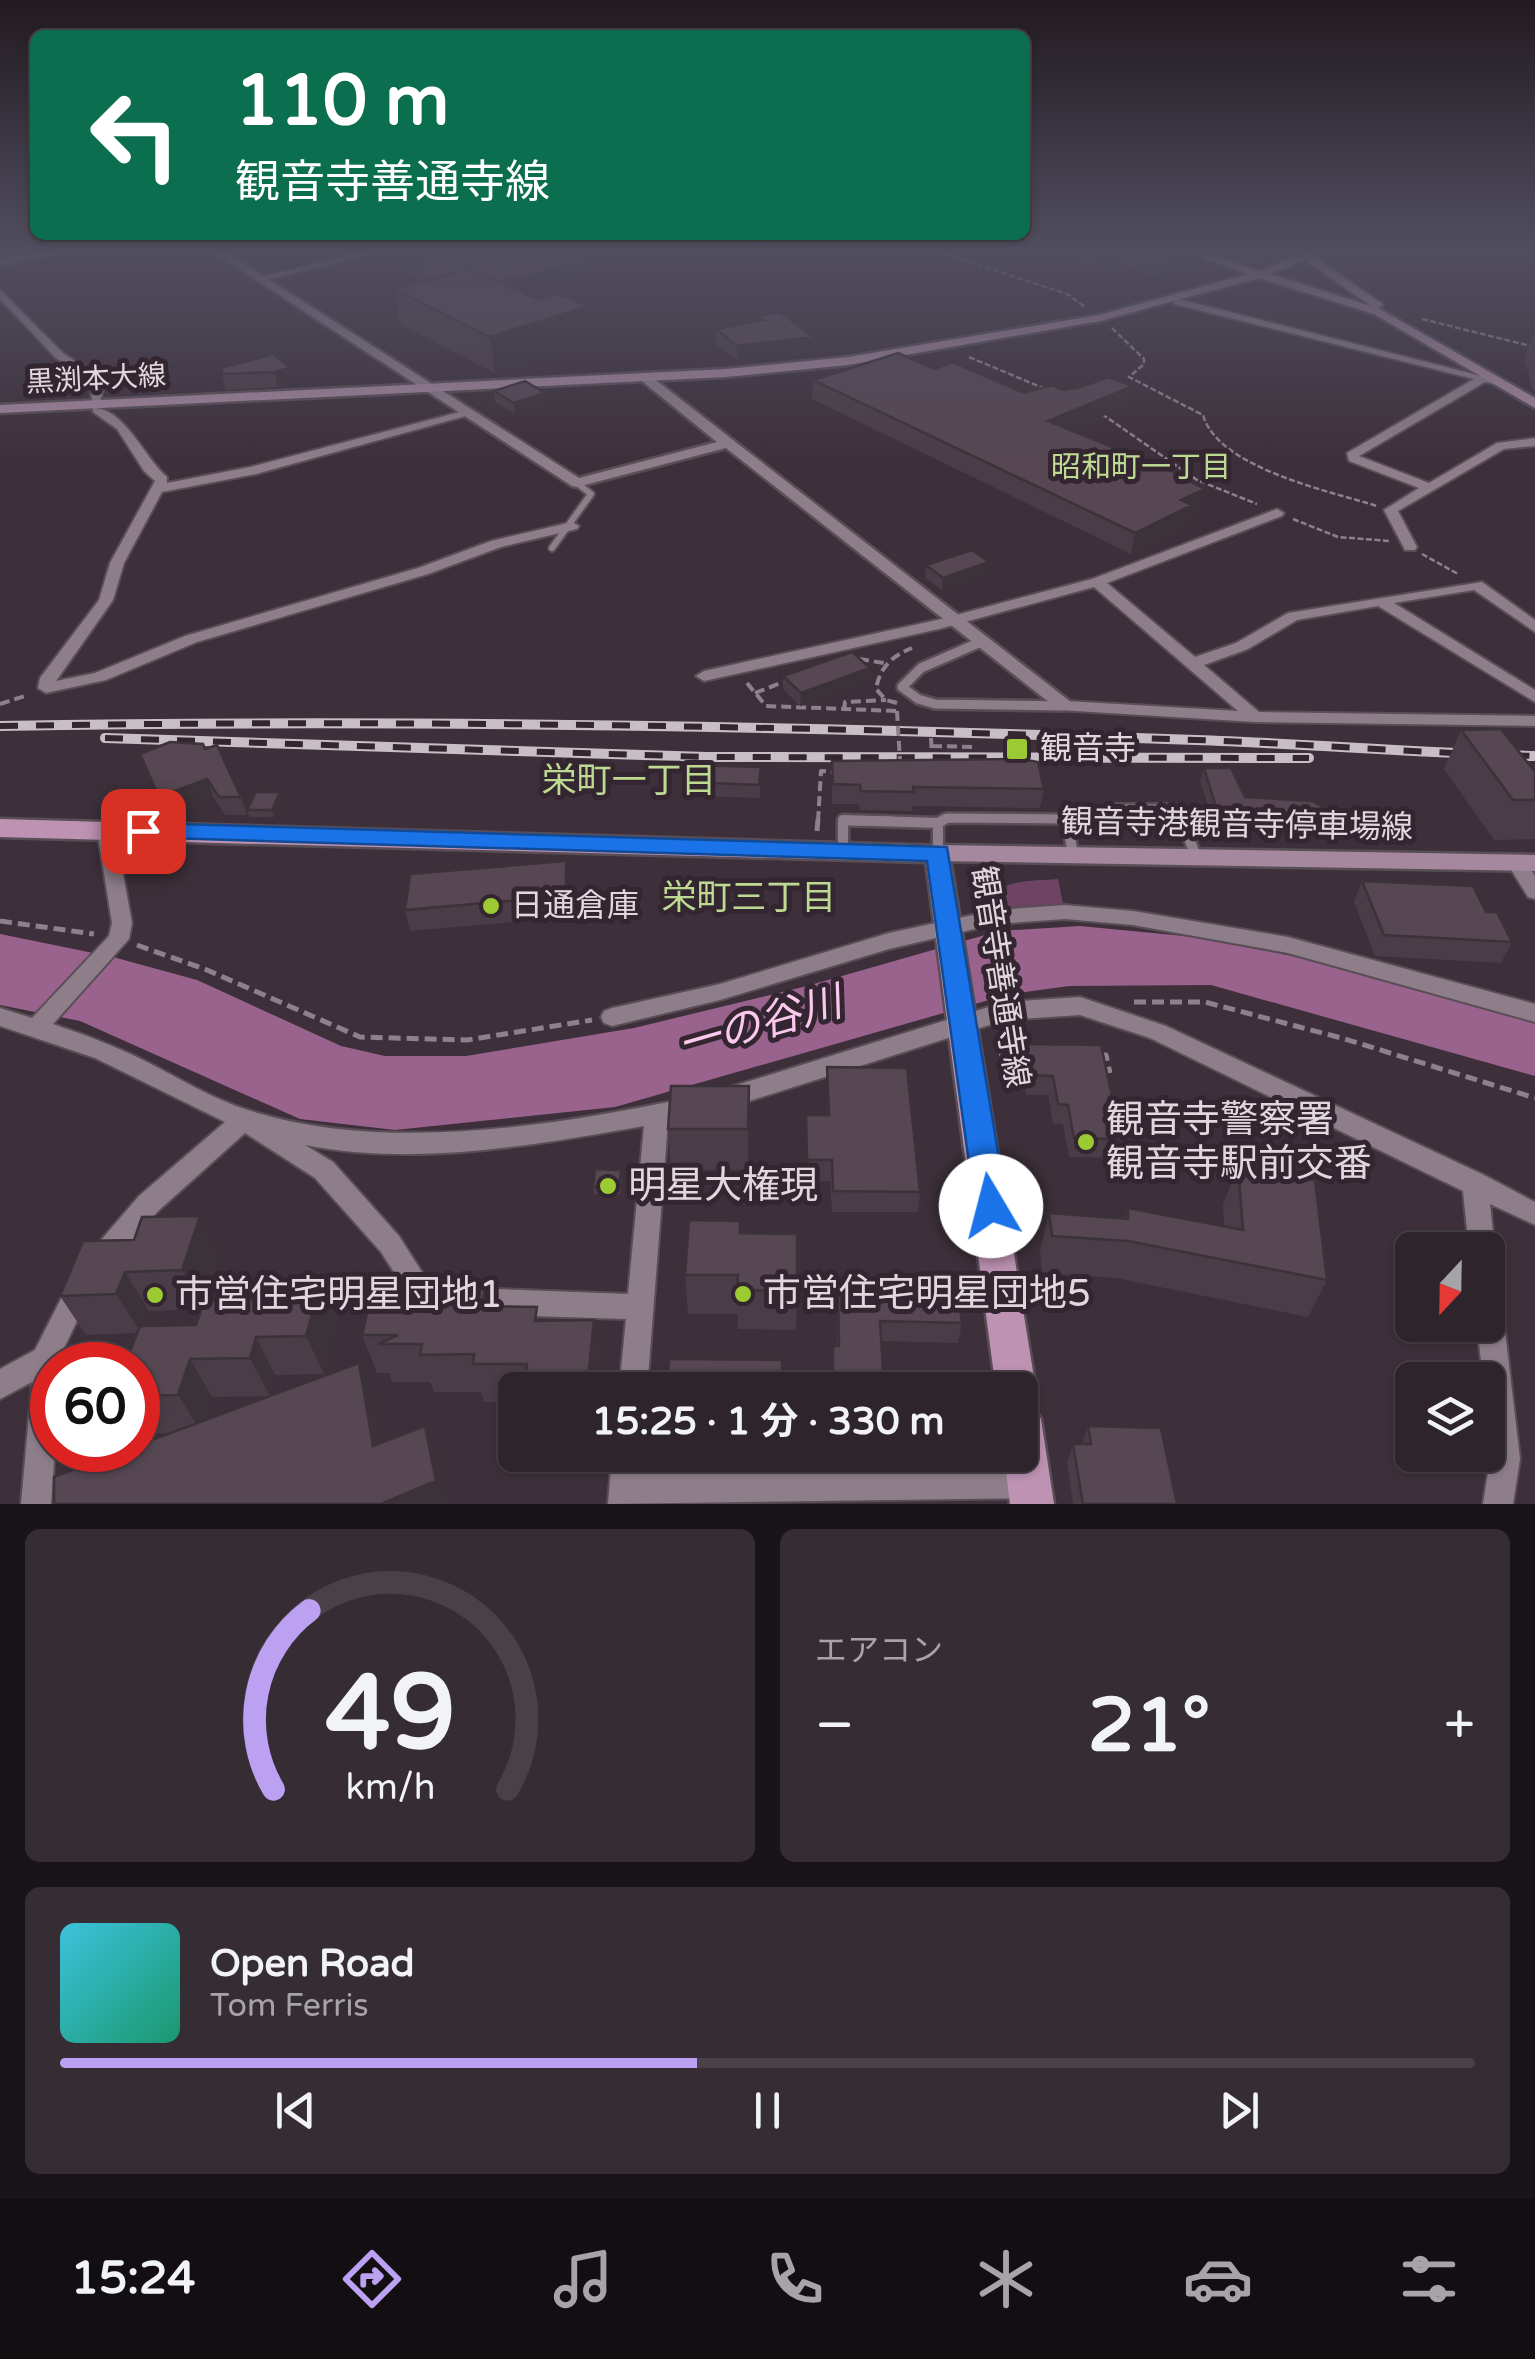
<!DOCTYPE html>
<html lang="ja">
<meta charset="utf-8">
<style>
:root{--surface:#2e242c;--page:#362c34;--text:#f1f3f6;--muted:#a7a4a9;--line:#494148;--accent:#bca0f2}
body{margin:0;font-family:"Varela Round","Noto Sans JP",sans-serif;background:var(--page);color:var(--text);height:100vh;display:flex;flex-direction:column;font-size:38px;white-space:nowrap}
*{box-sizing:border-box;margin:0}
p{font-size:32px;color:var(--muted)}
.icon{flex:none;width:55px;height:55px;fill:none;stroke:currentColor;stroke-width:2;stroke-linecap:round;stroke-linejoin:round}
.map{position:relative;height:1504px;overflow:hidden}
.drawer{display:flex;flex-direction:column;gap:25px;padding:25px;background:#191418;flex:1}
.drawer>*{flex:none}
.top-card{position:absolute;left:30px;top:30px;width:1000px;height:210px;border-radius:15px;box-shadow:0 2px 8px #0004,0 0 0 2px var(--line);background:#0b6e4f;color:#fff;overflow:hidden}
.needle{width:65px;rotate:202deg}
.controls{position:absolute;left:1395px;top:1232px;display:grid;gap:20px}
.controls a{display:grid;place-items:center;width:110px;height:110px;border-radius:15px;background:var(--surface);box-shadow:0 2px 8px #0004,0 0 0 2px var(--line);font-size:50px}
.speed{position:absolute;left:30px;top:1342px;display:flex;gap:20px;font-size:50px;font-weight:700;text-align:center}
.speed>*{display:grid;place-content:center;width:130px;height:130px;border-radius:50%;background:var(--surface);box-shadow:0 2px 8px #0004,0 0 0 2px var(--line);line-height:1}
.speed .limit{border:15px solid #d22;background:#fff;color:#111}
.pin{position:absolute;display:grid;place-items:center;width:85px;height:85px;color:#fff;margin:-42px;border-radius:20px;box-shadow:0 5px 15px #0006}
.me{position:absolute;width:110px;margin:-55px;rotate:352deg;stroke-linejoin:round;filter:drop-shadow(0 0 8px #0008)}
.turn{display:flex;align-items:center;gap:35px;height:210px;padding:0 40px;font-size:45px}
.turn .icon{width:130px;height:130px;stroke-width:2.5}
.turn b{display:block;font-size:70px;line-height:85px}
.big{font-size:75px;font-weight:700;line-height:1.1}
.drawer .tile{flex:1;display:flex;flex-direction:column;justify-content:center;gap:15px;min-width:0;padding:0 35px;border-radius:15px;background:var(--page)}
.drawer .dial{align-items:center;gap:0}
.dial svg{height:260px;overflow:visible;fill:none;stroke:var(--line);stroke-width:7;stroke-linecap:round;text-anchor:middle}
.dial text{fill:var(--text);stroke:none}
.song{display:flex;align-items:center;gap:30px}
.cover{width:120px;height:120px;border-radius:15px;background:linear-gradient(135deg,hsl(190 70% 55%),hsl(160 70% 35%))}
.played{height:10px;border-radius:5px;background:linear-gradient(90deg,var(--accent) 45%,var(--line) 45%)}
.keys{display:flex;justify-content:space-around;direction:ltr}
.heat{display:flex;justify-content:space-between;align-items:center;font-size:55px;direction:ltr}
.drawer .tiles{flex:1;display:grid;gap:25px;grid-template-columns:1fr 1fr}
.tile:last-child{grid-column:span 2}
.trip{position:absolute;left:498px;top:1372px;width:540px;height:100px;border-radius:15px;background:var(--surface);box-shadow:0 2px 8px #0004,0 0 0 2px var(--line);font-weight:700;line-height:100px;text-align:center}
.tab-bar{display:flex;height:160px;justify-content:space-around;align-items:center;background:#120e12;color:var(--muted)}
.tab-bar .icon{width:70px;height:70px}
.tab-bar .selected{color:var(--accent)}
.tab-bar b{font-size:45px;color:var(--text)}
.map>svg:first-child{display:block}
.green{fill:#6e4364}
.water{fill:#99638d}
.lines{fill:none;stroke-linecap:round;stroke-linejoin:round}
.service-far2-casing{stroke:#594e56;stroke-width:10}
.service-far1-casing{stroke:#594e56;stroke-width:14}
.service-casing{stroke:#594e56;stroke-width:15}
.minor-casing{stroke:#594e56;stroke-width:4}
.tertiary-casing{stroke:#594e56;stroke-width:5}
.secondary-casing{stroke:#594e56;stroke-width:5}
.primary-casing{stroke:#594e56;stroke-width:5}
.path-far2{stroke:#8d828b;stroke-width:2.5;stroke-dasharray:6 2.5;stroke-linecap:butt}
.path-far1{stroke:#8d828b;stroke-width:4;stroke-dasharray:10 5;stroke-linecap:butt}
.path{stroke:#8d828b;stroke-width:5;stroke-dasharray:12 6;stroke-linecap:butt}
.service-far2{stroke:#8e7e8a;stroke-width:6}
.service-far1{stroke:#8e7e8a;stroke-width:9}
.service{stroke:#8e7e8a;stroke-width:10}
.minor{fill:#8e7e8a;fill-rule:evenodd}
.tertiary{fill:#8e7e8a;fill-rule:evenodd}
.secondary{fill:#a6889e;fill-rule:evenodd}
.primary{fill:#bd92b3;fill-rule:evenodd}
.rail-casing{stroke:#c8bfc6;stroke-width:10}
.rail{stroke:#332630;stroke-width:6;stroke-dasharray:18;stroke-linecap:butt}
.path-bridge{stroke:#8d828b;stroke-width:4;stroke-dasharray:10 5;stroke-linecap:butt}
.wall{fill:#4a3d47;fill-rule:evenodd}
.shaded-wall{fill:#3c3239}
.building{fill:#564752;stroke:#3c3239;stroke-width:2.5}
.route{fill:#1a73e8;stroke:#114b97;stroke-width:2.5}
.poi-dot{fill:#9cca32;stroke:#332630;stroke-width:4}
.labels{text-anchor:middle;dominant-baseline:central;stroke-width:10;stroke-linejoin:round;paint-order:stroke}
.far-street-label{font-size:28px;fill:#e1d8df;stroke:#332630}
.far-neighbourhood-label{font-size:30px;fill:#beda92;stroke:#332630}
.poi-label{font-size:32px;fill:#e1d8df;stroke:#332630;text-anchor:start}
.street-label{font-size:32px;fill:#e1d8df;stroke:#332630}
.neighbourhood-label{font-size:35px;fill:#beda92;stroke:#332630}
.near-poi-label{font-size:38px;fill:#e1d8df;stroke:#332630;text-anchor:start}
.near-water-label{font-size:42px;font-style:italic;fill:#fac9ed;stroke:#332630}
</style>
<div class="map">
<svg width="1535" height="1504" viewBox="0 0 1535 1504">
<rect width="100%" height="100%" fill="#3d303a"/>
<path class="green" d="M1058 879 1064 908 992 911 990 896C1009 879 1033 881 1058 879Z"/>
<path class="water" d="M1080 926 1205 938 1311 960 1535 1019V1076L1211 985 1069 986 1010 994 615 1107 395 1130 300 1119 80 1021 0 1005V934L113 957 197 980 341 1046 385 1056H466L634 1028 807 986 999 931Z"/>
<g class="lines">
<g class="service-far2-casing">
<path id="service-far2" d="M552 548 591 494 577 483"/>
</g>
<g class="service-far1-casing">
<path id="service-far1" d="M983 641 921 668 902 687 918 699 935 704 1063 706
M843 821H890
M941 821 947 818 1067 819 1110 809H1178L1183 821"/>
</g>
<g class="service-casing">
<path id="service" d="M1067 819 1073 855
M1182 819 1196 857
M843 851V820L938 823
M938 853V823L945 819"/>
</g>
<g class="minor-casing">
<path id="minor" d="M46 251H65L0 266V260Z
M365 251H381L259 282 254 279Z
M0 290 64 354 92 372 103 390 100 402H92L91 390 84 376 56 358 0 299Z
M1178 299 1505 382 1499 385 1485 382 1359 456 1429 483 1497 443 1535 438V446L1504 449 1398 511 1417 547 1415 550H1405L1384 510 1419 488 1349 461 1347 453 1474 379 1174 304V300Z
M93 408C124 407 145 459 167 477V483L250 467 467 410 473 414 256 474 162 492 124 563 113 600 56 681 95 673 185 636 418 568 491 541 572 522 579 526 577 529 501 547 428 574 197 642 106 680 46 693 38 688 40 678 99 600 110 563 155 481 144 471 117 429 93 412Z
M1277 509 1284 513 1282 516 1107 583 1195 657 1236 643 1288 613 1482 582 1535 620V632L1474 590 1394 603 1535 690V702L1378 606 1297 620 1248 649 1204 665 1259 712 1535 716V726L1255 722 1060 710 1058 706 1066 701 1238 711 1094 587 939 629 704 681 696 676 704 671 937 620 1092 579Z
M106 824 115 830 132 923 129 939 53 1024C85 1035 115 1046 145 1061 179 1078 212 1099 248 1110 385 1154 554 1126 692 1097L700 1100 704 1107 700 1114 668 1122 647 1390H619L626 1319 467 1314 458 1310 454 1301 458 1292 467 1288 628 1294 644 1126C534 1145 416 1167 305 1145L333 1162 399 1236 439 1299 435 1308 426 1312 417 1308 381 1252 315 1178 245 1133 157 1212 114 1264 105 1267 96 1264 92 1255 96 1246 139 1196 225 1122 95 1058 0 1026V1008L32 1018 109 936 112 923 97 830Z
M1517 856 1524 858 1535 876V899L1528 897 1507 863 1510 858Z
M1065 905 1133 911 1288 937 1535 1004V1022L1288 953 1133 925 1065 919 996 924 889 949 720 1000 612 1026 604 1023 601 1017 604 1011 612 1008 720 984 889 933 996 910Z
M1080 997 1166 1026 1484 1175 1535 1202V1225L1490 1204 1495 1250 1488 1260V1250H1469L1463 1191 1150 1038 1080 1015 1005 1020 727 1108 719 1105 715 1098 719 1091 727 1088 1005 1002Z
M80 1275 89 1279 93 1288 63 1350 61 1365H52V1450H55L51 1504H21L32 1382 0 1399V1369L35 1350 71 1279Z
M1488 1284 1497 1288 1501 1297 1520 1459 1513 1504H1483L1490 1459 1488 1380H1483L1477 1325H1488Z
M612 1455H642L640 1472 1029 1468 1040 1472 1044 1483 1040 1494 1029 1498 608 1504Z"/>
</g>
<g class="tertiary-casing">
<path id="tertiary" d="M212 251H224L579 478 717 442 637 377 648 374 1076 706 1073 710H1059L726 448 577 487 572 486Z"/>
</g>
<g class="secondary-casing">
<path id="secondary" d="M1182 251H1198L1259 271 1299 255V252L1325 251 1314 257 1381 303 1383 305 1378 308 1535 398V408L1374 314 1259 278 1100 321 848 365 726 377 0 413V405L726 369 848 357 1099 315 1248 274ZM1305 260 1371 306 1270 274Z
M938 845 1535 855V871L938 861 930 858 927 853 930 848Z"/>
</g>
<g class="primary-casing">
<path id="primary" d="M0 819 948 846 1036 1390 1031 1403 1041 1419 1054 1504H1010L1004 1455H1020V1390H996L926 862 0 837Z"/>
</g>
<path class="path-far2" d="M936 251 1067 294 1085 307
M1422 319 1535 347
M1112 328 1144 359V364L1129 377 1203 415C1218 468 1329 491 1377 506
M969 357 1043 388
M1102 414 1197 480 1257 504
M1293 519 1338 537 1390 541
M1422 554 1458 574"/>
<path class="path-far1" d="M859 659 884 663
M747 683 766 706 897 711
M755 693 783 682
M897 703 886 700 876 689C880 667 892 656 912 648
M0 704 28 695
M844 711 845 702 886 700
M931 738 932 754
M932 746 974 747
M818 821 821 771 836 772"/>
<path class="path" d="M817 831 818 819
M0 921 94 934
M137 945 207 970 360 1037 467 1040 592 1020
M1134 1002H1205L1345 1039 1535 1098
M1100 1055H1106L1110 1073
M999 1056H1025"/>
<use href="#service-far2" class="service-far2"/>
<use href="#service-far1" class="service-far1"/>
<use href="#service" class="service"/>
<use href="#minor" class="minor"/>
<use href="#tertiary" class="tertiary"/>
<use href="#secondary" class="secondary"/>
<use href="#primary" class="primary"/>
<g class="rail-casing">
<path id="rail" d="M0 726C399 719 797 726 1196 740 1309 744 1422 753 1535 756
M105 738 707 757 1309 758"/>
</g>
<use href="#rail" class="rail"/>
<path class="path-bridge" d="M897 711 900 761"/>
</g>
<path class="wall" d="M1048 251H1206L1203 262 1158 277 1118 264 1120 258 1094 266Z
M1211 251H1296L1266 264 1248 263Z
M408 264 589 269 512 287 537 299 589 306 592 342 495 373 400 324 394 289 424 281 409 273Z
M757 316 813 352 737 361 716 344V329L757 322Z
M1535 336V390H1533L1524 359 1532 339Z
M274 354 294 383 278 387 226 390 222 374Z
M934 369 1024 393 1133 386 1129 405 1071 430 1205 489 1200 509 1190 514 1187 526 1131 554 812 399 813 380Z
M494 391 546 404 515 414 495 402Z
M989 562 988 575 942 590 925 578 926 565Z
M870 668V681L800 706 783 689V676Z
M1461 730 1535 772V839L1494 840 1444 769Z
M205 749 241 797 247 815H225L213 797 166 815 140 754Z
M832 761 1044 789 1040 808 912 806V811L860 810 859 804H832Z
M761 767 760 798 687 796 686 782Z
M1204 768 1245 797 1346 820 1341 833 1217 832 1200 781Z
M282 799 274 817H249L247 810Z
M566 861 568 881 569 917 410 931 405 910Z
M1362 881 1512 942 1501 963 1375 956 1354 902Z
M1025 1044 1114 1106 1110 1122 1113 1139 1108 1158 1069 1157 1063 1124H1053L1048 1095H1026L1021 1063Z
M827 1067 920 1192 918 1212H832L830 1181H807L806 1115H827Z
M749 1127 748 1170 671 1169 668 1129Z
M1238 1166 1327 1280 1308 1317 1116 1278 1042 1273 1040 1251 1049 1213 1125 1218 1128 1208 1224 1226 1223 1204Z
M622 1177 620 1195 594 1194 593 1187Z
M740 1233 797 1291 796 1330 738 1329V1314H688L685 1275Z
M83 1241 220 1256 206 1301 266 1300 321 1280 337 1320 324 1374 275 1375 270 1396 212 1397 205 1420 359 1363 370 1389 379 1444 425 1426 435 1451 446 1504H54L92 1462 76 1463 66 1450H138V1365L129 1354 137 1333 86 1335 60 1296ZM202 1309 196 1325 143 1326 149 1311ZM171 1433 143 1443 146 1434Z
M437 1289H485L490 1307 540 1320H594L600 1358 597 1390H515V1402H484L481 1392H434L430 1382H392L389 1373H377L362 1335Z
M838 1291 962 1323 958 1343 881 1341 883 1370 977 1390 782 1371 832 1372 833 1346H837Z
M1088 1426 1177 1504H1073L1067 1463 1073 1444H1082Z
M778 1455H824L823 1465 777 1464Z"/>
<path class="shaded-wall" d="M1097 251H1121L1120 258 1094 266Z
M1199 251H1206L1203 262 1158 277 1161 264Z
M1269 251H1296L1266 264Z
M588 261 589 269 458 301 456 292Z
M589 306 592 342 495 373 490 337Z
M814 337 813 352 737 361V346Z
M290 368 294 383 278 387 274 372Z
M1133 386 1129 405 1046 440 1048 421Z
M545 393 546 404 515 414 514 403Z
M1205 489 1200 509 1190 514 1187 526 1131 554 1135 533 1181 500Z
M989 562 988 575 942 590 943 578Z
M870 668V681L800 706 801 693Z
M207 779 213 797 166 815 159 797Z
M280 792 282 799 274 817 272 810Z
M566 861 568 881 569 917 566 896Z
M749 1086V1127L748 1170V1129Z
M200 1216 220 1256 204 1309 182 1270Z
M125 1272 149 1311 141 1333 116 1294Z
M321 1280 337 1320 324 1374 306 1336Z
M485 1289 496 1328 482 1306Z
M594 1320 600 1358 597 1390H590L588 1379Z
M256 1337 275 1375 270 1396 250 1358Z
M190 1359 212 1397 202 1433 178 1395Z
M359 1363 370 1389 384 1471 373 1446Z
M138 1421 146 1434 137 1462 138 1450Z
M425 1426 435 1451 446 1504H381Z"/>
<path class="building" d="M469 251H565L588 261 500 282 470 269 433 279 408 264Z
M1122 251H1199L1161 264Z
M470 269 537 299 555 293 589 306 490 337 394 289Z
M780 312 814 337 737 346 716 329 764 320 757 316Z
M898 353 934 369 953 362 1024 393 1052 385 1062 390 1077 388 1109 377 1133 386 1048 421 1189 478 1185 479 1205 489 1181 500 1192 505 1135 533 813 380Z
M274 354 290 368 274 372 222 374 221 368Z
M525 381 545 393 514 403 494 391Z
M972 550 989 562 943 578 926 565Z
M852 652 870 668 801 693 783 676Z
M1501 729 1535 772V800H1513L1461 730Z
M170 742 203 744 205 749 217 745 241 797H219L207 779 159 797 140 754Z
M1021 759 1038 762 1044 789 913 787 914 792 861 791 860 785 833 784 832 761Z
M688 765 761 767 759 785 686 782Z
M1204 768H1231L1245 797 1312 801 1346 820H1220Z
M256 792H280L272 810H247Z
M566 861V896L405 910 410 874Z
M1362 881 1473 886 1486 912H1497L1512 942 1384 935Z
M1025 1044 1101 1045 1114 1106H1106L1113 1139 1074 1138 1068 1105 1058 1104 1053 1076 1030 1075Z
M827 1067 907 1068 920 1192 833 1191 832 1160H807L806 1115H829Z
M671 1086H749L748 1129H668Z
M1238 1166 1315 1180 1327 1280 1128 1241 1052 1236 1049 1213 1128 1219V1208L1243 1230Z
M595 1169 621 1170 619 1188 593 1187Z
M200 1216 182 1270 125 1272 116 1294 60 1296 83 1241 134 1240 142 1217Z
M689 1220 740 1221V1233L797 1234V1291L737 1290 738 1275H685Z
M321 1280 306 1336 256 1337 250 1358 190 1359 178 1395 138 1396V1365H71L76 1355 129 1354 140 1326 196 1325 204 1301 266 1300 271 1282Z
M375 1280H434L432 1289H485L482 1306 537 1307 535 1321 594 1320 588 1379H525L527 1364H473L474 1354 420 1355 422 1344H378L398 1335H362Z
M838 1291 958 1293 962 1323 880 1321 883 1370 975 1372 977 1390H667L669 1359 782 1360V1371L833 1373V1346H839Z
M359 1363 373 1446 425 1426 436 1481 381 1504H54V1477L125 1450H138V1445Z
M52 1413V1426H47Z
M1088 1426 1161 1428 1177 1504H1083L1073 1444H1091Z"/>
<linearGradient id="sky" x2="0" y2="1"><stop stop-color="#221a20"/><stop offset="0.54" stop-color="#514e60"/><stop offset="1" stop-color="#514e60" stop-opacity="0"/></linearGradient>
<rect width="1535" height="462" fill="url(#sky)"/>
<path class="route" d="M143 823 947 847 1007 1206 1003 1217 991 1221 979 1217 975 1206 927 861 134 837 131 831Z"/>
<g class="poi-dot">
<rect x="1005" y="737" width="24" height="24" rx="5"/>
<circle cx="491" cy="906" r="10"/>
<circle cx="1086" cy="1142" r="10"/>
<circle cx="608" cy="1186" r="10"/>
<circle cx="743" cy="1294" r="10"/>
<circle cx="155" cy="1295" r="10"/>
</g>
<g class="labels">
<g class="far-street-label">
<text transform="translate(96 379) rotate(-3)">黒渕本大線</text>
</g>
<g class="far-neighbourhood-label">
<text x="1141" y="467">昭和町一丁目</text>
</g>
<g class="poi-label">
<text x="1040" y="749">観音寺</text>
<text x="511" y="906">日通倉庫</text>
</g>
<g class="street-label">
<text transform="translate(1237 825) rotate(1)">観音寺港観音寺停車場線</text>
<text transform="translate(1000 977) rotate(81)">観音寺善通寺線</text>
</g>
<g class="neighbourhood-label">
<text x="629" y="781">栄町一丁目</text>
<text x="749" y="898">栄町三丁目</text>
</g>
<g class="near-poi-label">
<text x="1106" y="1120">観音寺警察署<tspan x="1106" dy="44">観音寺駅前交番</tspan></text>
<text x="628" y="1186">明星大権現</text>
<text x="763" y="1294">市営住宅明星団地5</text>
<text x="175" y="1295">市営住宅明星団地1</text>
</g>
<g class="near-water-label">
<text transform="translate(760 1024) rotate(-16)">一の谷川</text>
</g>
</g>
</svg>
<div class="controls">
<a><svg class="needle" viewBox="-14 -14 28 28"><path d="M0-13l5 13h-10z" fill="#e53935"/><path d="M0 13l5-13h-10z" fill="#a7a4a9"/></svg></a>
<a><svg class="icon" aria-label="layers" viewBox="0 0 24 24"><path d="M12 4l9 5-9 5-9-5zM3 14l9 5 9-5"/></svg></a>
</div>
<div class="speed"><div class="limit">60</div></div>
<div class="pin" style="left:143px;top:831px;background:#d93025"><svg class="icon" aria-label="arrive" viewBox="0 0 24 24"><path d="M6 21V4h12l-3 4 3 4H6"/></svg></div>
<svg class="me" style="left:991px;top:1206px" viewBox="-20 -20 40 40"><circle r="19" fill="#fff"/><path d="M0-13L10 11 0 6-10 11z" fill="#1a73e8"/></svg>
<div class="trip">15:25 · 1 分 · 330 m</div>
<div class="top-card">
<div class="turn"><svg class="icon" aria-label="left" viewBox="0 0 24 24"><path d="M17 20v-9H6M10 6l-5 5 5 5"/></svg><div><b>110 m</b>観音寺善通寺線</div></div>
</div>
</div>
<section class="drawer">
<div class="tiles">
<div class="tile dial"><svg viewBox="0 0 100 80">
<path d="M14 69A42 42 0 1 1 86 69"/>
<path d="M14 69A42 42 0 0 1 25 14" stroke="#bca0f2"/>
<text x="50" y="56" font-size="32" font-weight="700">49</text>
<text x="50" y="72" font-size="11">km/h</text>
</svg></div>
<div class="tile"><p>エアコン</p>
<div class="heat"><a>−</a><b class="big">21°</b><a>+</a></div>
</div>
<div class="tile">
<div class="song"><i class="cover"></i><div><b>Open Road</b><p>Tom Ferris</p></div></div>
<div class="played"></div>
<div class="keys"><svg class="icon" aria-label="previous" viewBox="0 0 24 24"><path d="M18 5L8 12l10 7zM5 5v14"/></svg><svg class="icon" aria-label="pause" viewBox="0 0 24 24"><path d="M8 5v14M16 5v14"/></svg><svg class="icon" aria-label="next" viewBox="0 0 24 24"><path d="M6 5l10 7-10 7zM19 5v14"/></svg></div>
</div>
</div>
</section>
<nav class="tab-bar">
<b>15:24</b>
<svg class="icon selected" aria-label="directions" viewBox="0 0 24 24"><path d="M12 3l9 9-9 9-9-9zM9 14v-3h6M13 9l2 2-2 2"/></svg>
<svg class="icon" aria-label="music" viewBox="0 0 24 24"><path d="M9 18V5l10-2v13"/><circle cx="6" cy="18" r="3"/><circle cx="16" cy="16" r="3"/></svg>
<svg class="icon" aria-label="phone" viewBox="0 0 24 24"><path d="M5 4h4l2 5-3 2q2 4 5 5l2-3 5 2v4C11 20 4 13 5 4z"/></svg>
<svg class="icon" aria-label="climate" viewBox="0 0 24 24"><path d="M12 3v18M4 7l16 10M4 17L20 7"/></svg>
<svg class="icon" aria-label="car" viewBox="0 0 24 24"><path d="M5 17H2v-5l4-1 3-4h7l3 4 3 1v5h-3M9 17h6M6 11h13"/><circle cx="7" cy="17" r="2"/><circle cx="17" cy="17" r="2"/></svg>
<svg class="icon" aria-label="filters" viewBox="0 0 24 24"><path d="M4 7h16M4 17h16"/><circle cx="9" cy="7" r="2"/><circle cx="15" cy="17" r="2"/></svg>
</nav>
